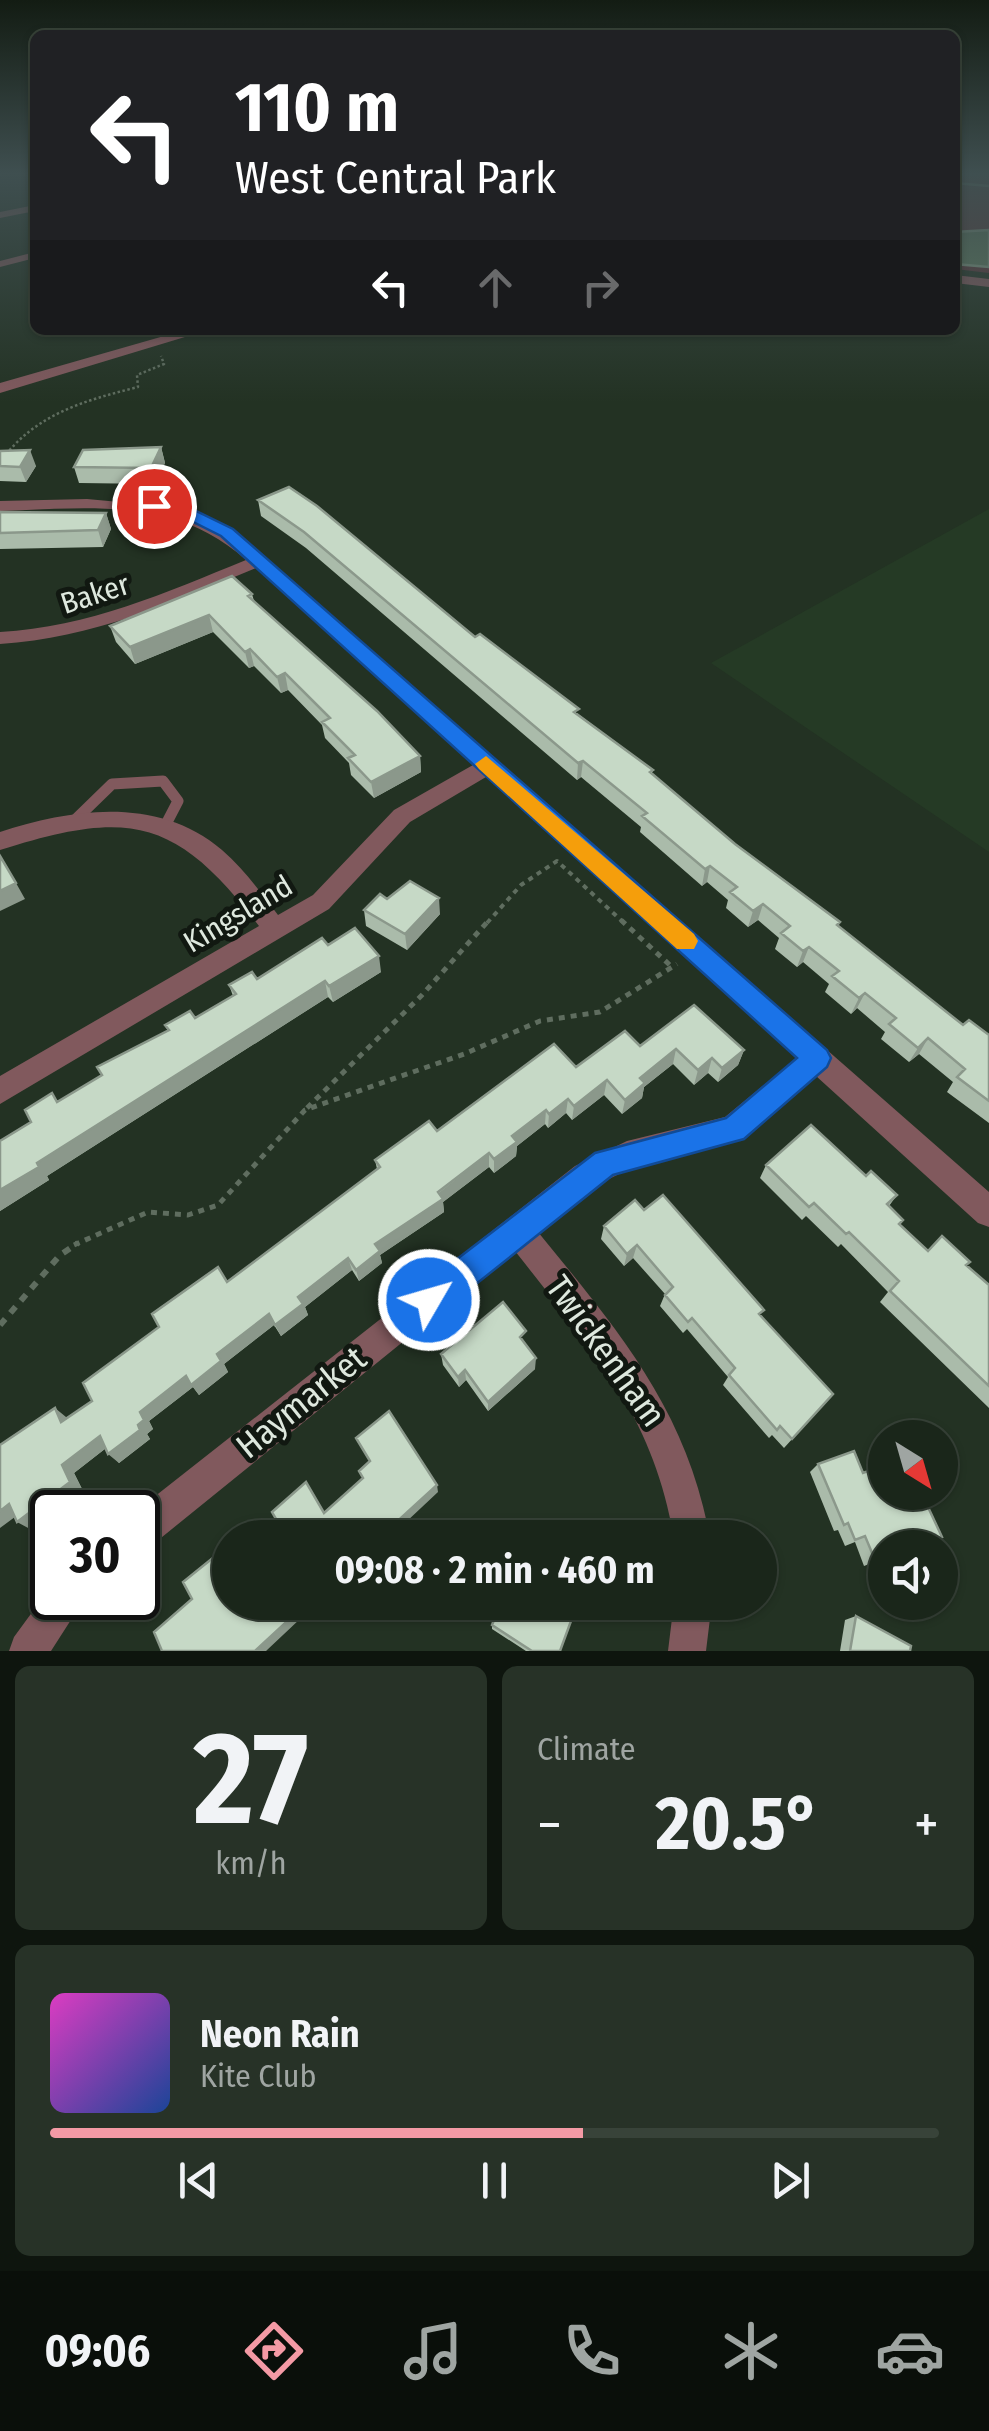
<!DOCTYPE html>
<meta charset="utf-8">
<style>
:root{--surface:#1a261a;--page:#273227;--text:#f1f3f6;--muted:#9fa5a2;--line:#384339;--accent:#f49aa5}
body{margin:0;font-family:"Fira Sans Condensed",sans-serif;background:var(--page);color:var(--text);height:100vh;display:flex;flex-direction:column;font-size:38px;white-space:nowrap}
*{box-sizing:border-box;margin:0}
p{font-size:32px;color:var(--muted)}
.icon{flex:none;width:55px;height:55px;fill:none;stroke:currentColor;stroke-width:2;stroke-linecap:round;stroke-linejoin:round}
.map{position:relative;height:1651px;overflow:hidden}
.drawer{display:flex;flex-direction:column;gap:15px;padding:15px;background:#0e150e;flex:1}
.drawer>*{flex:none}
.guide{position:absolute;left:30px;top:30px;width:930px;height:305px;border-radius:15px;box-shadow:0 2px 8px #0004,0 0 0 2px var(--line);background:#202124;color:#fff;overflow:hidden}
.needle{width:65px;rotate:143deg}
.controls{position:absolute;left:868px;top:1420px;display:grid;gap:20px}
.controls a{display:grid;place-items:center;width:90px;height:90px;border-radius:50%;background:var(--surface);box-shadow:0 2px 8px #0004,0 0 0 2px var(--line);font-size:50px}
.speed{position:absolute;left:30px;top:1490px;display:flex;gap:20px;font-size:50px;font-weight:700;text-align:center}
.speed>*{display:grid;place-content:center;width:130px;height:130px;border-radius:50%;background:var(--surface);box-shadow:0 2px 8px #0004,0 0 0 2px var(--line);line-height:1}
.speed .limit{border:5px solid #111;border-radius:15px;background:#fff;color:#111}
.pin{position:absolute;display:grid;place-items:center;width:85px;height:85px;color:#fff;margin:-42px;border:5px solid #fff;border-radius:50%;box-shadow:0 2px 10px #0007}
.me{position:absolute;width:110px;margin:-55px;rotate:52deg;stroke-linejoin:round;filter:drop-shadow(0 0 8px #0008)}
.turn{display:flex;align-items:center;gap:35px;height:210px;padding:0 40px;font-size:45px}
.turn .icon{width:130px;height:130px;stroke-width:2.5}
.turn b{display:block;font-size:70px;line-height:85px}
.lanes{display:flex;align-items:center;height:95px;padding:0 40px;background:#0003;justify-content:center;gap:50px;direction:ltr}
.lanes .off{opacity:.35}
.big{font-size:75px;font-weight:700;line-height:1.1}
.drawer .widget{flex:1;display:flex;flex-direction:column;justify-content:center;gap:15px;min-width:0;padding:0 35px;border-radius:15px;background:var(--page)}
.drawer .dial{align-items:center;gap:0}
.dial b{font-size:130px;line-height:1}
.song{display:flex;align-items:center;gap:30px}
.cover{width:120px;height:120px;border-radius:15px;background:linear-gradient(135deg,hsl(310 70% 55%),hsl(220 70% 35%))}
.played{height:10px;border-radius:5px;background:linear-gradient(90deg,var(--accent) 60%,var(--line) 60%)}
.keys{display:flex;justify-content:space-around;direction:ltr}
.heat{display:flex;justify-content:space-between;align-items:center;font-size:55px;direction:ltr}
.drawer .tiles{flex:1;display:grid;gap:15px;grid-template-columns:1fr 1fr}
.widget:last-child{grid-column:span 2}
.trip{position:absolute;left:212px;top:1520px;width:565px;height:100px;border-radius:50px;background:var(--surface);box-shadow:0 2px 8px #0004,0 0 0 2px var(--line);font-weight:700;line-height:100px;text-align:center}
.menu{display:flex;height:160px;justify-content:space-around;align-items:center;background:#0a0f0a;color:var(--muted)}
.menu .icon{width:70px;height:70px}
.menu .on{color:var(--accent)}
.menu b{font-size:45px;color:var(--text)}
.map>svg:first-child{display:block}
.built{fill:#253a25}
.green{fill:#5b363a}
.water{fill:#617f62;stroke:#869e87;stroke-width:2.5}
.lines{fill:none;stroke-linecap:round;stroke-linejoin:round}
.stream{stroke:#869e87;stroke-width:2.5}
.path-far3{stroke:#5f6d5f;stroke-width:2.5;stroke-dasharray:2.5 2.5;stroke-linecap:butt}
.path-far2{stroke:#5f6d5f;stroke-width:4;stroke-dasharray:5 5;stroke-linecap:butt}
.path-far1{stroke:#5f6d5f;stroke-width:5;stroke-dasharray:6 6;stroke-linecap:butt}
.path{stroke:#5f6d5f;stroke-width:6;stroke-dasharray:8 8;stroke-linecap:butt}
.service{stroke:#81595d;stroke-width:11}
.minor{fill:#81595d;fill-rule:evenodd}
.tertiary{fill:#81595d;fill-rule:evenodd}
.wall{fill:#aba}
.shaded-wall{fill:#8b988b}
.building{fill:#c6d9c6;stroke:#8b988b;stroke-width:2.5}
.route{fill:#1a73e8;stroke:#114b97;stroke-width:2.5}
.slow{fill:#f59e0b}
.labels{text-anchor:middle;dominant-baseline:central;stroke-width:10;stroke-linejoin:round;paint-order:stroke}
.street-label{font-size:30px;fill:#dee8de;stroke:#111811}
.near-street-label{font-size:35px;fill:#dee8de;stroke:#111811}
</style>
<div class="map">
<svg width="989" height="1651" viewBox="0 0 989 1651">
<rect width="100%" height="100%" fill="#233223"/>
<path class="built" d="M989 509V852L711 663Z"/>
<path class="green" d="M955 172H989V273L955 269Z"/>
<path class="water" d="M989 230V267L955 264V232Z"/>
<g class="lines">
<path class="stream" d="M955 183 989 186"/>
<path class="path-far3" d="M0 462C35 414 83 401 138 387L137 375 164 364 161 356"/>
<path class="path-far2" d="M487 923 521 885 557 861 624 923"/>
<path class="path-far1" d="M621 920 673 968
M307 1108 422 995 489 920
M74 1245 148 1212 188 1215 218 1205 305 1110 464 1054 540 1021 600 1012 677 964"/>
<path class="path" d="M0 1325 60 1255 78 1243"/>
<path class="service" d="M75 820 112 784 163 781 178 801 164 828"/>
<path class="minor" d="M35 205V211L0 218V212Z
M35 252V258L0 267V261Z
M87 499 173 507 233 529 989 1192V1227L978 1223 816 1076 743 1138 631 1168 595 1186 538 1232C618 1330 687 1410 710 1538H674C653 1413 590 1347 515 1251L151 1546 138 1551 135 1512 575 1166 627 1141 725 1117 797 1058 486 777 410 822 329 909 0 1104V1076L259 926C176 817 129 809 0 850V832C73 808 159 796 222 850 244 869 261 893 278 915L313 895 394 810 473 765 256 568C172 603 92 638 0 644V632C89 627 165 593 246 560 176 496 88 508 0 511V501Z
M52 1585V1598H85L51 1651H9L14 1637Z
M674 1602H712L706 1651H668Z"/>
<path class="tertiary" d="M955 275 989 279V287L955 283Z
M185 330H208L0 393V383Z"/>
</g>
<path class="wall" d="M161 447 165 463 155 484 79 483 74 467Z
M0 451 36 466 26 482 0 481Z
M258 500 475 637 653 770 652 774 735 844 963 1025 989 1035V1123L947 1092 953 1082 919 1054 909 1062 881 1039 885 1032 857 1008 851 1014 825 992 829 984 803 962 797 967 775 949 779 938 758 920 748 927 726 908 728 900 707 882 702 886 640 832 641 827 581 777 577 780 306 548 261 516Z
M0 512 106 513 111 529 103 547 0 549Z
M252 594 254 601 420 756 421 772 374 798 351 775 349 763 325 738 322 725 288 690 281 693 254 666 249 668 213 632 135 664 116 642 110 626Z
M387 899 440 914 407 950 366 926 364 910Z
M328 945 381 972 333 1002 328 997 47 1176 49 1180 0 1211V1141L31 1122 52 1093 58 1102 102 1075 168 1031 165 1025 195 1018 233 996 229 985 257 979Z
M640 1046 744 1050 738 1065 718 1082 708 1073 694 1085 673 1064 644 1087 642 1098 622 1114 604 1095 572 1120 566 1113 548 1128 545 1124 517 1146 516 1156 494 1173 489 1167 443 1202 444 1212 380 1255 382 1263 359 1281 352 1270 305 1307 308 1315 281 1336 274 1325 224 1364 228 1372 199 1395 193 1387 149 1421 153 1429 147 1434 150 1439 119 1463 106 1448 74 1473 82 1489 30 1529 66 1417 67 1418 92 1401 227 1282 377 1169 375 1160 576 1067Z
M766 1165 866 1176 897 1195 889 1206 903 1220 900 1224 928 1251 966 1265 989 1285V1408L880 1302 888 1292 841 1244 838 1247 806 1216 802 1220 760 1178Z
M644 1210 761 1316 833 1394 784 1448 772 1435 769 1438 723 1385 728 1377 687 1329 683 1333 660 1306 665 1294 633 1258 624 1266 601 1239 604 1226Z
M525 1342 524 1343 535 1369 488 1411 466 1380 459 1387 443 1365 441 1354Z
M818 1464 863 1473 929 1543 916 1548H885V1558L864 1566 855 1542 845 1546 838 1530 834 1531 810 1472Z
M578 1602H612L604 1619Z
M856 1616 910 1651H840L845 1620Z
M492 1625 560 1651H526L492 1629Z"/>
<path class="shaded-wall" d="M161 447 165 463 155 484 151 468Z
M30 450 36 466 26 482 20 467Z
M106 513 111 529 103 547 98 530Z
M209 615 213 632 135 664 130 647Z
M250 649 254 666 249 668 245 652Z
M285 673 288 690 281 693 277 677Z
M420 756 421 772 374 798 371 782Z
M583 761 581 777 577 780 578 763Z
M710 866 707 882 702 886 705 869Z
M16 883 25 899 0 911V891Z
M439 898 440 914 407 950 405 934Z
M763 904 758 920 748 927 753 911Z
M809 947 803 962 797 967 803 951Z
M379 956 381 972 333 1002 329 986Z
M325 981 328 997 47 1176 49 1180 0 1211V1190L37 1163Z
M865 993 857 1008 851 1014 859 998Z
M928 1038 919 1054 909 1062 918 1048Z
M676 1049 673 1064 644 1087 642 1098 622 1114 625 1100 640 1078Z
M744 1050 738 1065 718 1082 722 1068Z
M712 1058 708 1073 694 1085 698 1070Z
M607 1080 604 1095 572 1120 574 1106Z
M568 1099 566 1113 548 1128 549 1114Z
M546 1110 545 1124 517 1146 516 1156 494 1173V1159L512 1136Z
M489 1153V1167L443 1202 444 1212 380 1255 382 1263 359 1281 356 1270 375 1244Z
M637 1245 633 1258 624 1266 627 1254Z
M348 1258 352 1270 305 1307 308 1315 281 1336 275 1325 298 1297Z
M269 1314 274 1325 224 1364 228 1372 199 1395 193 1387 149 1421 153 1429 147 1434 150 1439 119 1463 108 1454 138 1425 140 1412Z
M536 1358 535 1369 488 1411V1402Z
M465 1370 466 1380 459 1387 458 1377Z
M55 1408 66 1417 73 1431 61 1422Z
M100 1436 110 1445 74 1473 82 1489 30 1529 17 1522 62 1465Z
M437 1485 438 1492 389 1538H379Z
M9 1504 23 1511 0 1528V1511Z
M308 1602H318L266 1651H255Z"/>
<path class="building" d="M161 447 151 468 74 467 83 450Z
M30 450 20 467 0 466V451Z
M289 487 317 506 475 637 480 634 579 709 574 712 653 770 650 772 735 844 840 922 837 925 963 1025 969 1020 989 1035V1101L957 1077 965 1069 928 1038 918 1048 889 1024 896 1018 865 993 859 998 832 976 839 971 809 947 803 951 781 933 790 926 763 904 753 911 730 892 737 887 710 866 705 869 642 816 647 813 583 761 578 763 304 532 258 500Z
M0 512 106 513 98 530 0 533Z
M232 576 252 594 248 596 377 711 420 756 371 782 348 758 355 755 322 722 330 718 285 673 277 677 250 649 245 652 209 615 130 647 110 626Z
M0 856 16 883 0 891Z
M410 881 439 898 405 934 364 910 380 894 387 899Z
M355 928 379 956 329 986 325 981 37 1163 39 1167 0 1190V1141L31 1122 25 1110 52 1093 57 1102 102 1075 97 1067 169 1030 165 1025 190 1011 195 1018 236 994 229 985 252 972 257 979 322 938 328 945Z
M694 1005 744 1050 722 1068 712 1058 698 1070 676 1049 640 1078 645 1083 625 1100 607 1080 574 1106 568 1099 549 1114 546 1110 512 1136 517 1142 494 1159 489 1153 438 1192 443 1199 375 1244 380 1251 356 1270 348 1258 298 1297 303 1304 275 1325 269 1314 217 1354 221 1361 191 1385 186 1376 140 1412 144 1420 138 1425 140 1430 108 1454 100 1436 62 1465 70 1482 17 1522 9 1504 0 1511V1445L55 1408 61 1422 92 1401 83 1383 159 1327 152 1314 218 1267 227 1282 380 1167 375 1160 429 1121 437 1131 554 1044 576 1067 625 1031 640 1046Z
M811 1125 866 1176 871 1171 897 1195 887 1204 903 1220 899 1224 928 1251 942 1236 970 1262 966 1265 989 1285V1386L890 1291 899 1281 849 1232 846 1234 814 1203 809 1207 766 1165Z
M663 1195 764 1310 759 1314 833 1394 792 1439 780 1426 777 1430 729 1375 735 1368 692 1318 688 1322 665 1295 673 1287 637 1245 627 1254 604 1226 635 1200 644 1210Z
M503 1302 526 1331 520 1337 536 1358 488 1402 465 1370 458 1377 441 1354Z
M389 1411 437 1485 379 1538H254L276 1519 272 1512 306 1482 324 1513 363 1478 359 1471 370 1461 356 1438Z
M854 1451 863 1473 885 1465V1492H921L942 1537 911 1548H885V1557L875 1560 865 1536 855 1540 848 1523 844 1525 818 1464Z
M533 1524 555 1538H528Z
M219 1553 224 1563 230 1558V1602H308L255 1651H162L154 1632 192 1599 183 1582Z
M501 1602H578L560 1651H532L492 1625Z
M588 1602H612L607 1614Z
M856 1616 911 1646 910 1651H850Z"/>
<linearGradient id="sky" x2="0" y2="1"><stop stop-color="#131c13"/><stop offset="0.43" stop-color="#3f4f50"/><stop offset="1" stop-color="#3f4f50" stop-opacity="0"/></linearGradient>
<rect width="989" height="403" fill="url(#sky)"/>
<path class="route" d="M154 502 196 511 233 529 827 1050 831 1058 827 1067 744 1139 613 1175 441 1312 429 1316 418 1312 413 1300 418 1289 595 1153 726 1118 797 1058 221 536 185 518 149 510V503Z"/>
<path class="slow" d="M486 756 694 934 698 941 694 949H677L479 769 475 764Z"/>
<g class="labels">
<g class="street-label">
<text transform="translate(95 594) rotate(-18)">Baker</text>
<text transform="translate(238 914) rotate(-31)">Kingsland</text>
</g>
<g class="near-street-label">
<text transform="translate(606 1351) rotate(54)">Twickenham</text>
<text transform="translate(301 1402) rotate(-39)">Haymarket</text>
</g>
</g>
</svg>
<div class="controls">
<a><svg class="needle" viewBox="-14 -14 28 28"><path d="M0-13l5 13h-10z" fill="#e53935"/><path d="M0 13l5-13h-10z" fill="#9fa5a2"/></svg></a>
<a><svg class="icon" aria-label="sound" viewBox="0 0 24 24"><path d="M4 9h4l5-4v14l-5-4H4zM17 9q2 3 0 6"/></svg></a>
</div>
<div class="speed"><div class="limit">30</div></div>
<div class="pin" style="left:154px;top:506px;background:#d93025"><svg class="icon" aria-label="arrive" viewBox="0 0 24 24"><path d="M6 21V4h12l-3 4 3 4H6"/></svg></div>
<svg class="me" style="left:429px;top:1300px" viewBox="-20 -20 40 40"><circle r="17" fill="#1a73e8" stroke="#fff" stroke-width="3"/><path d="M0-11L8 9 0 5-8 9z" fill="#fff"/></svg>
<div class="trip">09:08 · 2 min · 460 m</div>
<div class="guide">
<div class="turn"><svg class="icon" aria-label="left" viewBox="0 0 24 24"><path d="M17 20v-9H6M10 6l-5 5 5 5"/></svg><div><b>110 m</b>West Central Park</div></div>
<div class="lanes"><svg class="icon" aria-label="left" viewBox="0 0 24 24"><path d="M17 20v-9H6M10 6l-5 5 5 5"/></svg><svg class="icon off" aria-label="ahead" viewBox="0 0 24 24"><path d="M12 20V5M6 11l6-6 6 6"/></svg><svg class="icon off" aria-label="right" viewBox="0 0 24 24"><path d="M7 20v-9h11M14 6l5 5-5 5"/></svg></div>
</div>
</div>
<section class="drawer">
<div class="tiles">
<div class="widget dial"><b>27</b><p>km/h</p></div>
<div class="widget"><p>Climate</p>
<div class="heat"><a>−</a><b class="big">20.5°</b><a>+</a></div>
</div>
<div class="widget">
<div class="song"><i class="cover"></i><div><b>Neon Rain</b><p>Kite Club</p></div></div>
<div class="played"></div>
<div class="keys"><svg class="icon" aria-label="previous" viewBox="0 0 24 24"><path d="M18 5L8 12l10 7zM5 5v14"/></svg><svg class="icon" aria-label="pause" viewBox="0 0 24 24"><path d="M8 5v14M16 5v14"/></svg><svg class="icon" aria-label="next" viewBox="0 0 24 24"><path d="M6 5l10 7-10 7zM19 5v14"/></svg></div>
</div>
</div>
</section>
<nav class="menu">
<b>09:06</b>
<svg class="icon on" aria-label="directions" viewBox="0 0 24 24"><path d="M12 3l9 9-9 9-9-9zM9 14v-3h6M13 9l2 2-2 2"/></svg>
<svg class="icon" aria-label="music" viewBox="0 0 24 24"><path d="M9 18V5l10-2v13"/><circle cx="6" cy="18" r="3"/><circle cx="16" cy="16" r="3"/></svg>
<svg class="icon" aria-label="phone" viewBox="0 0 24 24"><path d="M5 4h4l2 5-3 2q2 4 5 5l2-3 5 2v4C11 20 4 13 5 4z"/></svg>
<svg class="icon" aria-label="climate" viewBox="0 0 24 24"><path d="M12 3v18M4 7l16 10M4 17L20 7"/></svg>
<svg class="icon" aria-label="car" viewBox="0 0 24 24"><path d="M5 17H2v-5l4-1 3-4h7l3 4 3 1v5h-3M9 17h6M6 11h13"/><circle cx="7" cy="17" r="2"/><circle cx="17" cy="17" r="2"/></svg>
</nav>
